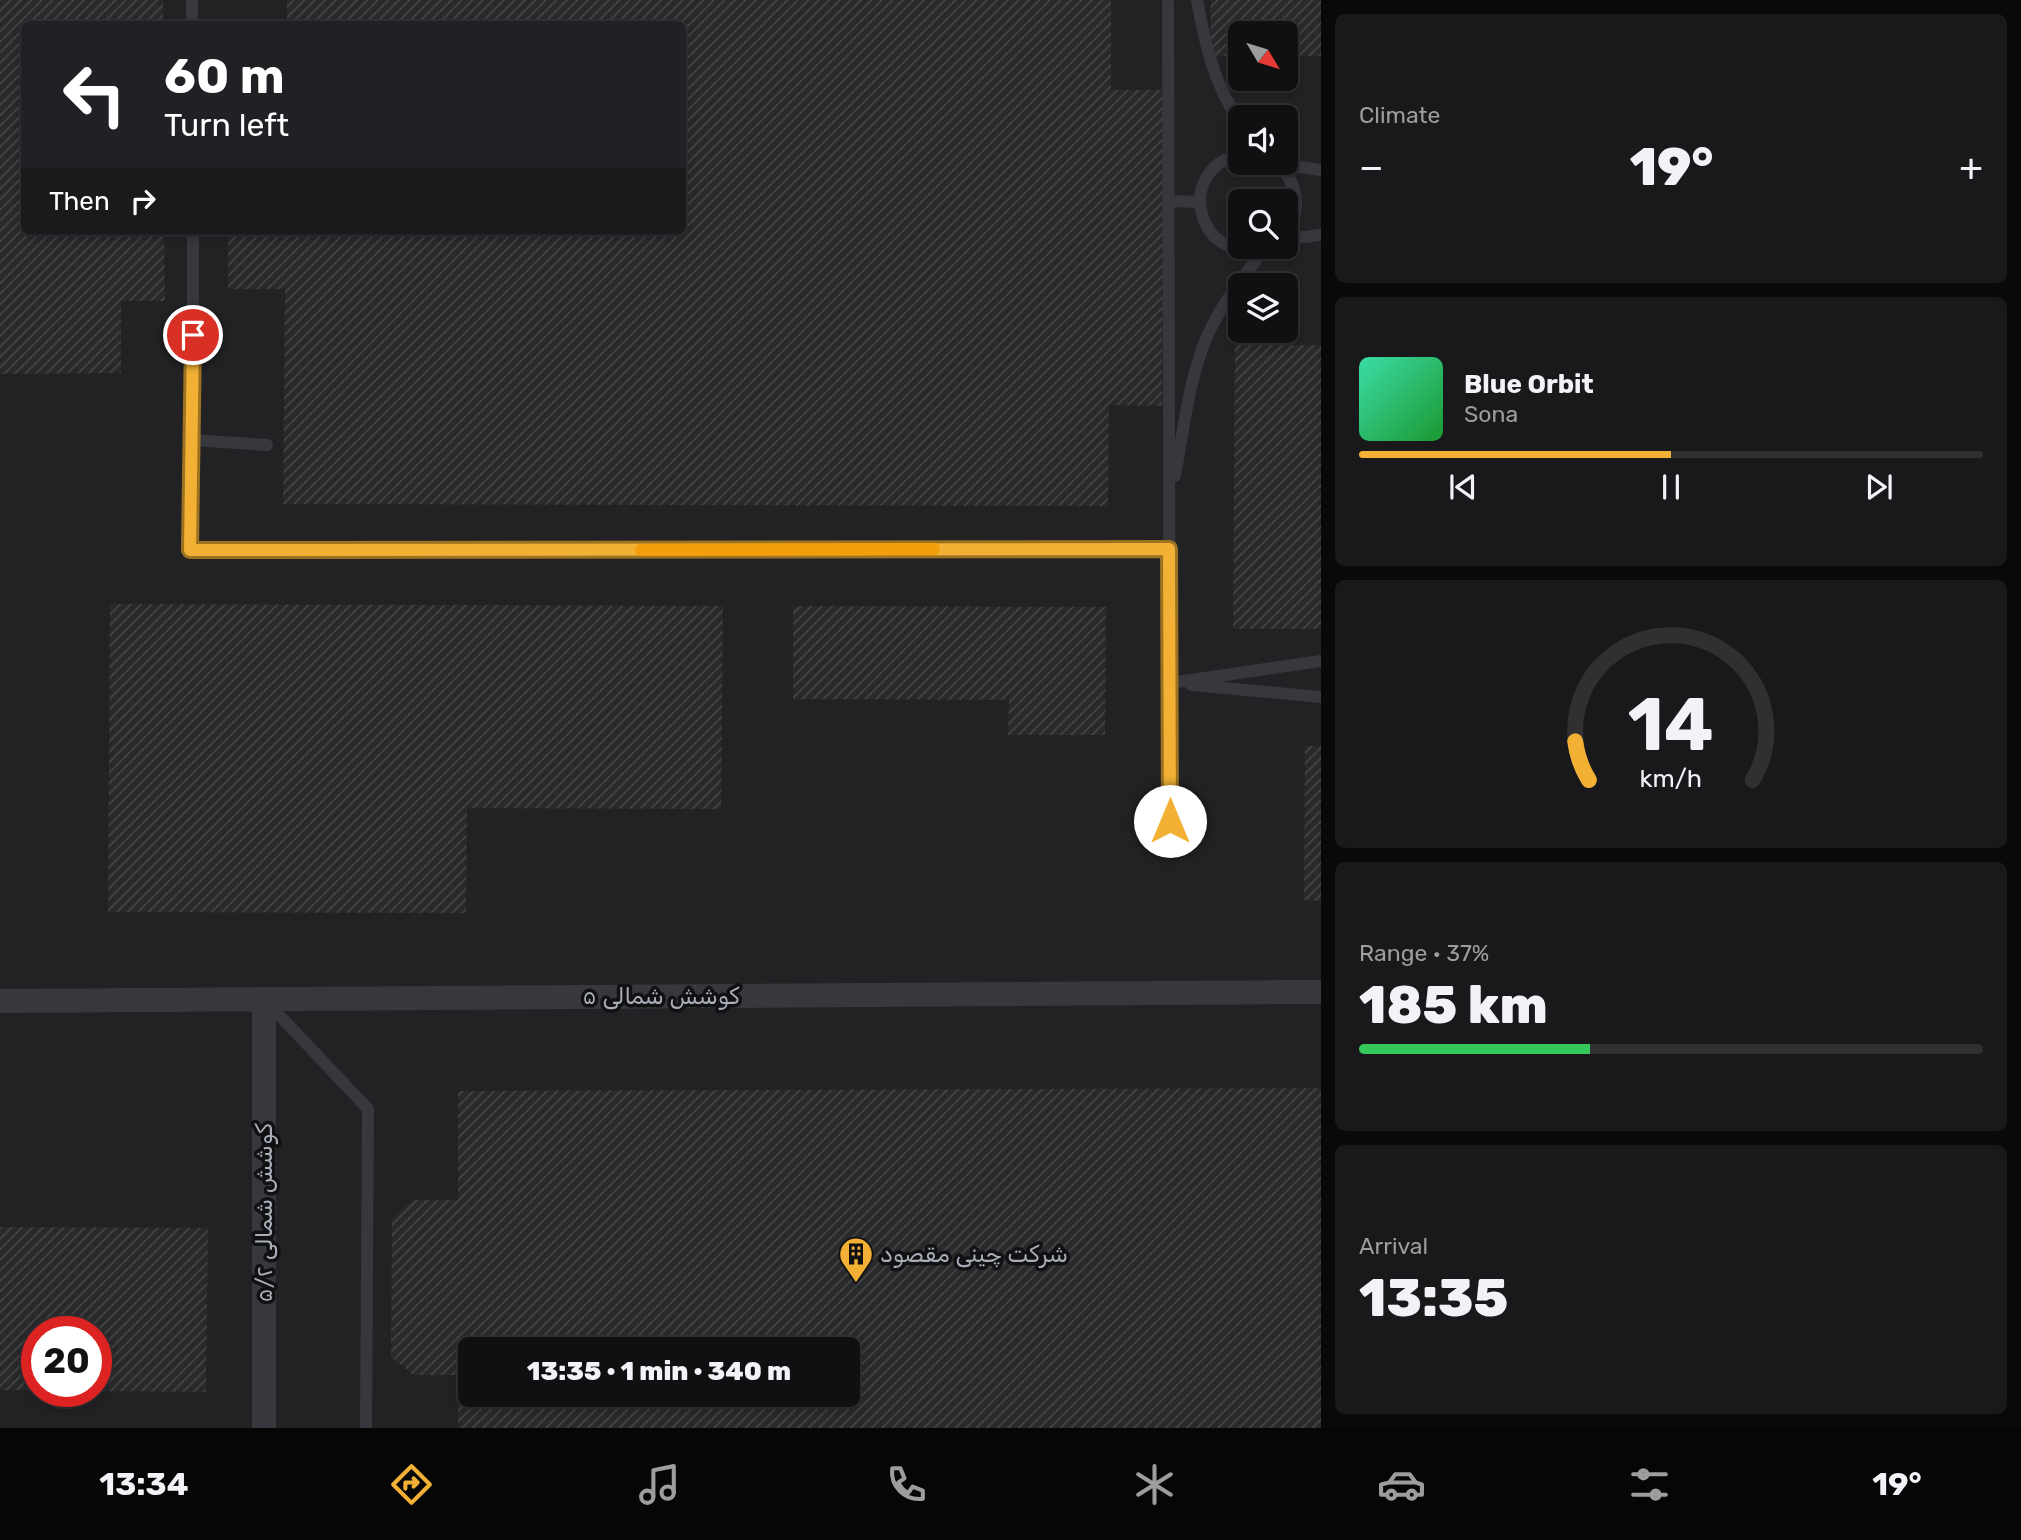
<!DOCTYPE html>
<meta charset="utf-8">
<style>
:root{--surface:#101012;--page:#19191b;--text:#f1f3f6;--muted:#9c9d9f;--line:#303032;--accent:#f2b134}
body{margin:0;font-family:Rubik,"Noto Sans Arabic",sans-serif;background:var(--page);color:var(--text);height:100vh;display:flex;flex-direction:column;font-size:26px;white-space:nowrap}
*{box-sizing:border-box;margin:0}
p{font-size:23px;color:var(--muted)}
.icon{flex:none;width:38px;height:38px;fill:none;stroke:currentColor;stroke-width:2;stroke-linecap:round;stroke-linejoin:round}
.map{position:relative;flex:1;overflow:hidden}
.sheet{display:flex;flex-direction:column;gap:14px;padding:14px;background:#09090a;width:700px}
.sheet>*{flex:none}
.top-card{position:absolute;left:21px;top:21px;width:665px;height:214px;border-radius:10px;box-shadow:0 4px 10px #0003,0 0 0 2px var(--line);background:#202124;color:#fff;overflow:hidden}
.needle{width:46px;rotate:128deg}
.fabs{position:absolute;left:1228px;top:21px;display:grid;gap:14px}
.fabs a{display:grid;place-items:center;width:70px;height:70px;border-radius:10px;background:var(--surface);box-shadow:0 4px 10px #0003,0 0 0 2px var(--line);font-size:35px}
.speed{position:absolute;left:21px;top:1316px;display:flex;gap:14px;font-size:35px;font-weight:700;text-align:center}
.speed>*{display:grid;place-content:center;width:91px;height:91px;border-radius:50%;background:var(--surface);box-shadow:0 4px 10px #0003,0 0 0 2px var(--line);line-height:1}
.speed .limit{border:10px solid #d22;background:#fff;color:#111}
.pin{position:absolute;display:grid;place-items:center;width:60px;height:60px;color:#fff;margin:-30px;border:4px solid #fff;border-radius:50%;box-shadow:0 2px 7px #0007}
.me{position:absolute;width:77px;margin:-38px;rotate:0deg;stroke-linejoin:round;filter:drop-shadow(0 0 5px #0008)}
.turn{display:flex;align-items:center;gap:24px;height:147px;padding:0 28px;font-size:32px}
.turn .icon{width:91px;height:91px;stroke-width:2.5}
.turn b{display:block;font-size:49px;line-height:60px}
.then{display:flex;align-items:center;height:66px;padding:0 28px;background:#0003;gap:14px;font-size:26px}
.big{font-size:52px;font-weight:800;line-height:1.1}
.sheet .card{flex:1;display:flex;flex-direction:column;justify-content:center;gap:10px;min-width:0;padding:0 24px;border-radius:10px;background:var(--page)}
.sheet .dial{align-items:center;gap:0}
.dial svg{height:182px;overflow:visible;fill:none;stroke:var(--line);stroke-width:7;stroke-linecap:round;text-anchor:middle}
.dial text{fill:var(--text);stroke:none}
.song{display:flex;align-items:center;gap:21px}
.cover{width:84px;height:84px;border-radius:10px;background:linear-gradient(135deg,hsl(160 70% 55%),hsl(130 70% 35%))}
.played{height:7px;border-radius:4px;background:linear-gradient(90deg,var(--accent) 50%,var(--line) 50%)}
.keys{display:flex;justify-content:space-around;direction:ltr}
.heat{display:flex;justify-content:space-between;align-items:center;font-size:38px;direction:ltr}
.charge{height:10px;border-radius:5px;background:linear-gradient(90deg,#34c759 37%,var(--line) 0)}
.trip{position:absolute;left:458px;top:1337px;width:402px;height:70px;border-radius:10px;background:var(--surface);box-shadow:0 4px 10px #0003,0 0 0 2px var(--line);font-weight:800;line-height:70px;text-align:center}
.tab-bar{display:flex;height:112px;justify-content:space-around;align-items:center;background:#060607;color:var(--muted)}
.tab-bar .icon{width:49px;height:49px}
.tab-bar .active{color:var(--accent)}
.tab-bar b{font-size:32px;color:var(--text)}
main{display:flex;flex:1;min-height:0}
.map>svg:first-child{display:block}
.built{fill:#222225;fill-rule:evenodd}
.building{fill:url(#building-hatch);fill-rule:evenodd}
.lines{fill:none;stroke-linecap:round;stroke-linejoin:round}
.lane{stroke:#37383d;stroke-width:12}
.street{stroke:#37383d;stroke-width:24}
.route-casing{stroke:#9d7322;stroke-width:18}
.route{stroke:#f2b134;stroke-width:12}
.slow{stroke:#f59e0b;stroke-width:12}
.labels{text-anchor:middle;dominant-baseline:central;stroke-width:7;stroke-linejoin:round;paint-order:stroke}
.street-label{font-size:23px;fill:#a8adb8;stroke:#111113}
.poi-label{font-size:23px;fill:#a8adb8;stroke:#111113;text-anchor:start}
</style>
<main>
<div class="map">
<svg width="1321" height="1428" viewBox="0 0 1321 1428">
<defs>
<pattern id="building-hatch" width="6" height="6" patternUnits="userSpaceOnUse" patternTransform="scale(1.75)"><rect width="6" height="6" fill="#29292c"/><path d="M-1 1l2-2M0 6l6-6M5 7l2-2" fill="none" stroke="#454548"/></pattern>
</defs>
<rect width="100%" height="100%" fill="#161618"/>
<path class="built" d="M0 0H1321V1428H0ZM24 24H682V231H24ZM1241 33H1286V79H1241ZM1241 117H1286V163H1241ZM1241 201H1286V247H1241ZM1241 285H1286V331H1241ZM37 1332H96V1391H37ZM471 1349H849V1395H471Z"/>
<path class="building" d="M0 0H163V24H24V231H164L165 301H121V373L0 374Z
M287 0H1111V90H1164L1162 406 1109 405 1108 506 283 504 285 289H228V231H682V24H287Z
M1211 0H1321V56H1286V33H1241V56H1210Z
M1235 345H1321V629H1233Z
M110 604 723 606 721 809 467 808 466 913 108 912Z
M793 606 1106 607 1105 735H1008L1009 700 793 699Z
M1305 746H1321V901L1304 900Z
M1321 1088V1428H458V1375H413L391 1357 392 1218 413 1200H458V1091ZM471 1349H849V1395H471Z
M0 1227 208 1228 206 1392 96 1391V1332H37V1390H0Z"/>
<g class="lines">
<path class="lane" d="M192 0V24
M1168 0 1170 821
M1197 0C1205 44 1214 86 1241 123
M1241 155C1173 167 1196 268 1266 247
M1276 163C1296 179 1304 210 1286 231
M1279 164 1321 170
M1168 201 1200 202
M193 231V440L190 550 1169 549
M1286 239 1321 235
M193 440 267 445
M1175 476C1184 428 1190 367 1213 324 1227 297 1247 272 1265 248
M1170 683 1321 661
M1191 685 1321 697
M265 1000 368 1109 366 1428"/>
<path class="street" d="M264 999V1428
M0 1001 1321 992"/>
</g>
<g class="lines">
<g class="route-casing">
<path id="route" d="M193 335 190 550 1169 549 1170 821"/>
</g>
<use href="#route" class="route"/>
<path class="slow" d="M641 550 934 549"/>
</g>
<defs>
<g id="building-pin" transform="scale(1.75)"><path d="M0 17L-7.5 6A9.5 9.5 0 1 1 7.5 6Z" fill="#f2b134" stroke="#111113"/><path d="M-4-6H4V6H1V3H-1V6H-4ZM-2.5-4.3h1.7v1.8h-1.7ZM.8-4.3h1.7v1.8H.8ZM-2.5-1h1.7V.8h-1.7ZM.8-1h1.7V.8H.8Z" fill="#111"/></g>
</defs>
<g fill-rule="evenodd">
<use href="#building-pin" x="856" y="1254"/>
</g>
<g class="labels">
<g class="street-label">
<text x="661" y="996">کوشش شمالی ۵</text>
<text transform="translate(264 1213) rotate(-90)">کوشش شمالی ۵/٢</text>
</g>
<g class="poi-label">
<text x="880" y="1254">شرکت چینی مقصود</text>
</g>
</g>
</svg>
<div class="fabs">
<a><svg class="needle" viewBox="-14 -14 28 28"><path d="M0-13l5 13h-10z" fill="#e53935"/><path d="M0 13l5-13h-10z" fill="#9c9d9f"/></svg></a>
<a><svg class="icon" aria-label="sound" viewBox="0 0 24 24"><path d="M4 9h4l5-4v14l-5-4H4zM17 9q2 3 0 6"/></svg></a>
<a><svg class="icon" aria-label="search" viewBox="0 0 24 24"><circle cx="10" cy="10" r="6"/><path d="M15 15l6 6"/></svg></a>
<a><svg class="icon" aria-label="layers" viewBox="0 0 24 24"><path d="M12 4l9 5-9 5-9-5zM3 14l9 5 9-5"/></svg></a>
</div>
<div class="speed"><div class="limit">20</div></div>
<div class="pin" style="left:193px;top:335px;background:#d93025"><svg class="icon" aria-label="arrive" viewBox="0 0 24 24"><path d="M6 21V4h12l-3 4 3 4H6"/></svg></div>
<svg class="me" style="left:1170px;top:821px" viewBox="-20 -20 40 40"><circle r="19" fill="#fff"/><path d="M0-13L10 11 0 6-10 11z" fill="#f2b134"/></svg>
<div class="trip">13:35 · 1 min · 340 m</div>
<div class="top-card">
<div class="turn"><svg class="icon" aria-label="left" viewBox="0 0 24 24"><path d="M17 20v-9H6M10 6l-5 5 5 5"/></svg><div><b>60 m</b>Turn left</div></div>
<div class="then">Then<svg class="icon" aria-label="right" viewBox="0 0 24 24"><path d="M7 20v-9h11M14 6l5 5-5 5"/></svg></div>
</div>
</div>
<section class="sheet">
<div class="card"><p>Climate</p>
<div class="heat"><a>−</a><b class="big">19°</b><a>+</a></div>
</div>
<div class="card">
<div class="song"><i class="cover"></i><div><b>Blue Orbit</b><p>Sona</p></div></div>
<div class="played"></div>
<div class="keys"><svg class="icon" aria-label="previous" viewBox="0 0 24 24"><path d="M18 5L8 12l10 7zM5 5v14"/></svg><svg class="icon" aria-label="pause" viewBox="0 0 24 24"><path d="M8 5v14M16 5v14"/></svg><svg class="icon" aria-label="next" viewBox="0 0 24 24"><path d="M6 5l10 7-10 7zM19 5v14"/></svg></div>
</div>
<div class="card dial"><svg viewBox="0 0 100 80">
<path d="M14 69A42 42 0 1 1 86 69"/>
<path d="M14 69A42 42 0 0 1 8 52" stroke="#f2b134"/>
<text x="50" y="56" font-size="32" font-weight="700">14</text>
<text x="50" y="72" font-size="11">km/h</text>
</svg></div>
<div class="card"><p>Range · 37%</p><b class="big">185 km</b><div class="charge"></div></div>
<div class="card"><p>Arrival</p><b class="big">13:35</b></div>
</section>
</main>
<nav class="tab-bar">
<b>13:34</b>
<svg class="icon active" aria-label="directions" viewBox="0 0 24 24"><path d="M12 3l9 9-9 9-9-9zM9 14v-3h6M13 9l2 2-2 2"/></svg>
<svg class="icon" aria-label="music" viewBox="0 0 24 24"><path d="M9 18V5l10-2v13"/><circle cx="6" cy="18" r="3"/><circle cx="16" cy="16" r="3"/></svg>
<svg class="icon" aria-label="phone" viewBox="0 0 24 24"><path d="M5 4h4l2 5-3 2q2 4 5 5l2-3 5 2v4C11 20 4 13 5 4z"/></svg>
<svg class="icon" aria-label="climate" viewBox="0 0 24 24"><path d="M12 3v18M4 7l16 10M4 17L20 7"/></svg>
<svg class="icon" aria-label="car" viewBox="0 0 24 24"><path d="M5 17H2v-5l4-1 3-4h7l3 4 3 1v5h-3M9 17h6M6 11h13"/><circle cx="7" cy="17" r="2"/><circle cx="17" cy="17" r="2"/></svg>
<svg class="icon" aria-label="filters" viewBox="0 0 24 24"><path d="M4 7h16M4 17h16"/><circle cx="9" cy="7" r="2"/><circle cx="15" cy="17" r="2"/></svg>
<b>19°</b>
</nav>
